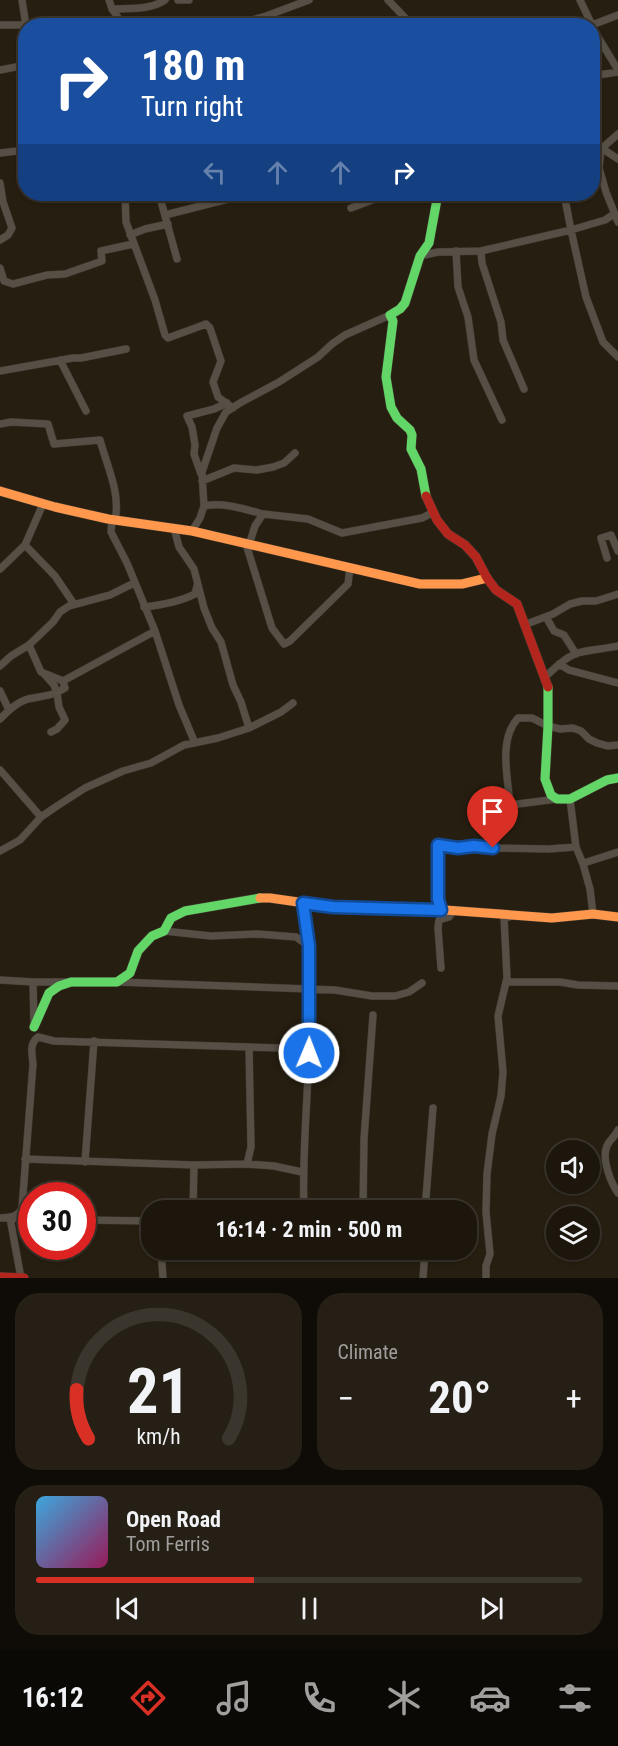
<!DOCTYPE html>
<meta charset="utf-8">
<style>
:root{--surface:#1c160c;--page:#251f15;--text:#f1f3f6;--muted:#a09f9d;--line:#3a352d;--accent:#d93025}
body{margin:0;font-family:"Roboto Condensed",sans-serif;background:var(--page);color:var(--text);height:100vh;display:flex;flex-direction:column;font-size:22px;white-space:nowrap}
*{box-sizing:border-box;margin:0}
p{font-size:20px;color:var(--muted)}
.icon{flex:none;width:33px;height:33px;fill:none;stroke:currentColor;stroke-width:2;stroke-linecap:round;stroke-linejoin:round}
.map{position:relative;height:1278px;overflow:hidden}
.details{display:flex;flex-direction:column;gap:15px;padding:15px;background:#0f0c07;flex:1}
.details>*{flex:none}
.hud{position:absolute;left:18px;top:18px;width:582px;height:183px;border-radius:24px;box-shadow:0 2px 4px #0004,0 0 0 2px var(--line);background:#1a4fa0;color:#fff;overflow:hidden}
.tools{position:absolute;left:546px;top:1140px;display:grid;gap:12px}
.tools a{display:grid;place-items:center;width:54px;height:54px;border-radius:50%;background:var(--surface);box-shadow:0 2px 4px #0004,0 0 0 2px var(--line);font-size:30px}
.speed{position:absolute;left:18px;top:1182px;display:flex;gap:12px;font-size:30px;font-weight:700;text-align:center}
.speed>*{display:grid;place-content:center;width:78px;height:78px;border-radius:50%;background:var(--surface);box-shadow:0 2px 4px #0004,0 0 0 2px var(--line);line-height:1}
.speed .limit{border:9px solid #d22;background:#fff;color:#111}
.pin{position:absolute;display:grid;place-items:center;width:51px;height:51px;color:#fff;margin:-62px -26px;border-radius:50% 50% 50% 0;rotate:-45deg;box-shadow:0 0 6px #0007}
.pin .icon{rotate:45deg}
.me{position:absolute;width:66px;margin:-33px;rotate:1deg;stroke-linejoin:round;filter:drop-shadow(0 0 4px #0008)}
.turn{display:flex;align-items:center;gap:21px;height:126px;padding:0 24px;font-size:27px}
.turn .icon{width:78px;height:78px;stroke-width:2.5}
.turn b{display:block;font-size:42px;line-height:51px}
.lanes{display:flex;align-items:center;height:57px;padding:0 24px;background:#0003;justify-content:center;gap:30px;direction:ltr}
.lanes .off{opacity:.35}
.big{font-size:45px;font-weight:700;line-height:1.1}
.details .tile{flex:1;display:flex;flex-direction:column;justify-content:center;gap:9px;min-width:0;padding:0 21px;border-radius:24px;background:var(--page)}
.details .dial{align-items:center;gap:0}
.dial svg{height:156px;overflow:visible;fill:none;stroke:var(--line);stroke-width:7;stroke-linecap:round;text-anchor:middle}
.dial text{fill:var(--text);stroke:none}
.song{display:flex;align-items:center;gap:18px}
.cover{width:72px;height:72px;border-radius:9px;background:linear-gradient(135deg,hsl(200 70% 55%),hsl(330 70% 35%))}
.played{height:6px;border-radius:3px;background:linear-gradient(90deg,var(--accent) 40%,var(--line) 40%)}
.keys{display:flex;justify-content:space-around;direction:ltr}
.heat{display:flex;justify-content:space-between;align-items:center;font-size:33px;direction:ltr}
.details .tiles{flex:1;display:grid;gap:15px;grid-template-columns:1fr 1fr}
.tile:last-child{grid-column:span 2}
.trip{position:absolute;left:141px;top:1200px;width:336px;height:60px;border-radius:24px;background:var(--surface);box-shadow:0 2px 4px #0004,0 0 0 2px var(--line);font-weight:700;line-height:60px;text-align:center}
.tab-bar{display:flex;height:96px;justify-content:space-around;align-items:center;background:#0b0905;color:var(--muted)}
.tab-bar .icon{width:42px;height:42px}
.tab-bar .on{color:var(--accent)}
.tab-bar b{font-size:27px;color:var(--text)}
.map>svg:first-child{display:block}
.lines{fill:none;stroke-linecap:round;stroke-linejoin:round}
.street-casing{stroke:#3f382f;stroke-width:8}
.fast-casing{stroke:#3f382f;stroke-width:10}
.slow-casing{stroke:#3f382f;stroke-width:10}
.jam-casing{stroke:#3f382f;stroke-width:10}
.street{stroke:#564f46;stroke-width:7}
.fast{stroke:#63d668;stroke-width:9}
.slow{stroke:#ff974d;stroke-width:9}
.jam{stroke:#b3261e;stroke-width:9}
.route-casing{stroke:#114b97;stroke-width:15}
.route{stroke:#1a73e8;stroke-width:10}
</style>
<div class="map">
<svg width="618" height="1278" viewBox="0 0 618 1278">
<rect width="100%" height="100%" fill="#261e10"/>
<g class="lines">
<g class="street-casing">
<path id="street" d="M22 0 26 26
M109 0 112 9 124 26
M178 0H189
M388 0 413 26
M580 0 592 25 618 15
M112 9C130 8 151 10 165 0
M0 25H26
M231 26 266 16 309 0
M592 27 618 70
M0 70 26 65
M592 76 618 72
M618 134 601 149 599 168 606 192 618 222
M592 142 618 159
M0 153 26 150
M0 183 3 202 12 228 8 235 0 240
M125 194 126 222 155 300 165 335 168 338 206 324 210 328 221 361 213 382 218 397 233 408
M159 194 177 259
M407 194H437
M564 194 571 230 586 297 603 342 618 357
M351 208 380 197 397 194
M165 215 248 194
M130 235 145 229 168 224
M456 251 458 287 468 317 474 360 502 420
M481 251 482 263 501 322 503 340 524 389
M420 256 438 252 481 251 571 230 605 220 614 214
M0 268 4 281 13 284 47 275 65 274 102 261 101 251 133 244
M60 360 86 411
M0 371 73 358H81L126 349
M0 424 11 422 48 424 54 444 100 440C107 466 121 494 115 520
M201 474 194 454 195 445 192 427 187 416 214 409 227 403
M202 481 234 468 257 470 273 467 284 463 295 453
M204 506C223 502 245 509 263 514
M112 520 111 532 127 563 155 631 179 705 195 743
M174 528 179 547 194 569 204 608 212 628 221 642 233 685 241 702 249 728
M192 531 200 518 204 506 202 472 217 428 226 412 240 403 279 382 318 357 332 344 345 335 390 315
M246 544 272 628 284 644 290 641 348 584 350 567
M25 545 55 576 74 604
M249 545 255 526 263 514 308 519 342 533 422 518 432 513
M607 558 601 538 611 535 618 551
M0 569 25 545 43 504
M144 607C162 605 179 602 195 594L197 586
M546 617 554 631 564 635 576 654
M524 625 553 614 570 604 582 601H596L618 594
M29 645 41 672 63 681 155 631
M559 664 569 670 618 683
M0 666 11 656 29 645 53 622 60 612 69 606 110 595 134 583
M45 675 54 685 57 693 59 707 65 720 57 729 51 732
M545 677C554 669 564 658 575 654 585 650 606 649 618 646
M0 691 9 710
M0 719C8 711 17 702 28 699 42 696 53 696 65 688L63 681
M0 770 41 817
M557 799 510 805C508 777 498 740 518 718H532L548 726 560 729 573 728 581 731 589 739 597 743 608 746 618 745
M570 799 576 847 583 864
M0 851 20 840 41 817 57 806 85 788 123 771 151 763 184 745 218 738 249 728 281 712 293 703
M303 903C310 953 311 1003 309 1054 307 1107 302 1158 304 1210
M441 910 437 899 438 845 458 848 474 846 493 848 548 849 576 847
M593 914 590 889 583 864 587 862 618 852
M164 931 211 936 258 934 296 937 309 946
M441 968 438 928 439 920 449 917 453 911
M0 980 33 982 34 1023
M33 982H66
M117 982 335 990 372 996H395L409 992 422 983
M506 982H560L578 985 618 986
M618 1130C615 1137 609 1140 607 1146 601 1159 611 1183 618 1193
M25 1159 194 1165 247 1164 251 1147 249 1047 280 1048 309 1053
M85 1162 94 1041
M247 1164 274 1166 302 1172
M193 1210 194 1165
M363 1210 364 1139 373 1015
M425 1210 433 1108
M0 1218C9 1218 18 1217 22 1208L33 1064C32 1053 29 1044 38 1037L54 1041 249 1047
M82 1220 152 1221
M161 1250 163 1278
M21 1278 10 1218 32 1219
M423 1278 425 1250
M486 1278V1266L490 1254 486 1212 487 1174 492 1134 501 1096 503 1072 498 1016 507 978 504 917H509"/>
</g>
<g class="fast-casing">
<path id="fast" d="M426 496 421 469 411 449 412 435 410 430 397 418 391 407 386 377 393 321 390 315 400 309 405 303 420 256 429 243 438 194
M548 687V726L545 779 551 795 557 799H570L607 780 618 778
M34 1027 49 993 59 986 71 982H117L130 973 138 951 152 936 164 931 171 918 185 911 260 898"/>
</g>
<g class="slow-casing">
<path id="slow" d="M0 491 55 507 108 519 192 531 420 584H462L487 578
M260 898H270L333 907 445 910 552 918 593 914 618 917"/>
</g>
<g class="jam-casing">
<path id="jam" d="M426 496 437 520 448 534 465 545 476 557 487 578 496 590 517 604 548 687
M0 1277 24 1278"/>
</g>
<use href="#street" class="street"/>
<use href="#fast" class="fast"/>
<use href="#slow" class="slow"/>
<use href="#jam" class="jam"/>
</g>
<g class="lines">
<g class="route-casing">
<path id="route" d="M309 1053V946L303 903 333 907 441 910 438 899V845L458 848 474 846 493 848"/>
</g>
<use href="#route" class="route"/>
</g>
</svg>
<div class="tools">
<a><svg class="icon" aria-label="sound" viewBox="0 0 24 24"><path d="M4 9h4l5-4v14l-5-4H4zM17 9q2 3 0 6"/></svg></a>
<a><svg class="icon" aria-label="layers" viewBox="0 0 24 24"><path d="M12 4l9 5-9 5-9-5zM3 14l9 5 9-5"/></svg></a>
</div>
<div class="speed"><div class="limit">30</div></div>
<div class="pin" style="left:493px;top:848px;background:#d93025"><svg class="icon" aria-label="arrive" viewBox="0 0 24 24"><path d="M6 21V4h12l-3 4 3 4H6"/></svg></div>
<svg class="me" style="left:309px;top:1053px" viewBox="-20 -20 40 40"><circle r="17" fill="#1a73e8" stroke="#fff" stroke-width="3"/><path d="M0-11L8 9 0 5-8 9z" fill="#fff"/></svg>
<div class="trip">16:14 · 2 min · 500 m</div>
<div class="hud">
<div class="turn"><svg class="icon" aria-label="right" viewBox="0 0 24 24"><path d="M7 20v-9h11M14 6l5 5-5 5"/></svg><div><b>180 m</b>Turn right</div></div>
<div class="lanes"><svg class="icon off" aria-label="left" viewBox="0 0 24 24"><path d="M17 20v-9H6M10 6l-5 5 5 5"/></svg><svg class="icon off" aria-label="ahead" viewBox="0 0 24 24"><path d="M12 20V5M6 11l6-6 6 6"/></svg><svg class="icon off" aria-label="ahead" viewBox="0 0 24 24"><path d="M12 20V5M6 11l6-6 6 6"/></svg><svg class="icon" aria-label="right" viewBox="0 0 24 24"><path d="M7 20v-9h11M14 6l5 5-5 5"/></svg></div>
</div>
</div>
<section class="details">
<div class="tiles">
<div class="tile dial"><svg viewBox="0 0 100 80">
<path d="M14 69A42 42 0 1 1 86 69"/>
<path d="M14 69A42 42 0 0 1 8 44" stroke="#d93025"/>
<text x="50" y="56" font-size="32" font-weight="700">21</text>
<text x="50" y="72" font-size="11">km/h</text>
</svg></div>
<div class="tile"><p>Climate</p>
<div class="heat"><a>−</a><b class="big">20°</b><a>+</a></div>
</div>
<div class="tile">
<div class="song"><i class="cover"></i><div><b>Open Road</b><p>Tom Ferris</p></div></div>
<div class="played"></div>
<div class="keys"><svg class="icon" aria-label="previous" viewBox="0 0 24 24"><path d="M18 5L8 12l10 7zM5 5v14"/></svg><svg class="icon" aria-label="pause" viewBox="0 0 24 24"><path d="M8 5v14M16 5v14"/></svg><svg class="icon" aria-label="next" viewBox="0 0 24 24"><path d="M6 5l10 7-10 7zM19 5v14"/></svg></div>
</div>
</div>
</section>
<nav class="tab-bar">
<b>16:12</b>
<svg class="icon on" aria-label="directions" viewBox="0 0 24 24"><path d="M12 3l9 9-9 9-9-9zM9 14v-3h6M13 9l2 2-2 2"/></svg>
<svg class="icon" aria-label="music" viewBox="0 0 24 24"><path d="M9 18V5l10-2v13"/><circle cx="6" cy="18" r="3"/><circle cx="16" cy="16" r="3"/></svg>
<svg class="icon" aria-label="phone" viewBox="0 0 24 24"><path d="M5 4h4l2 5-3 2q2 4 5 5l2-3 5 2v4C11 20 4 13 5 4z"/></svg>
<svg class="icon" aria-label="climate" viewBox="0 0 24 24"><path d="M12 3v18M4 7l16 10M4 17L20 7"/></svg>
<svg class="icon" aria-label="car" viewBox="0 0 24 24"><path d="M5 17H2v-5l4-1 3-4h7l3 4 3 1v5h-3M9 17h6M6 11h13"/><circle cx="7" cy="17" r="2"/><circle cx="17" cy="17" r="2"/></svg>
<svg class="icon" aria-label="filters" viewBox="0 0 24 24"><path d="M4 7h16M4 17h16"/><circle cx="9" cy="7" r="2"/><circle cx="15" cy="17" r="2"/></svg>
</nav>
